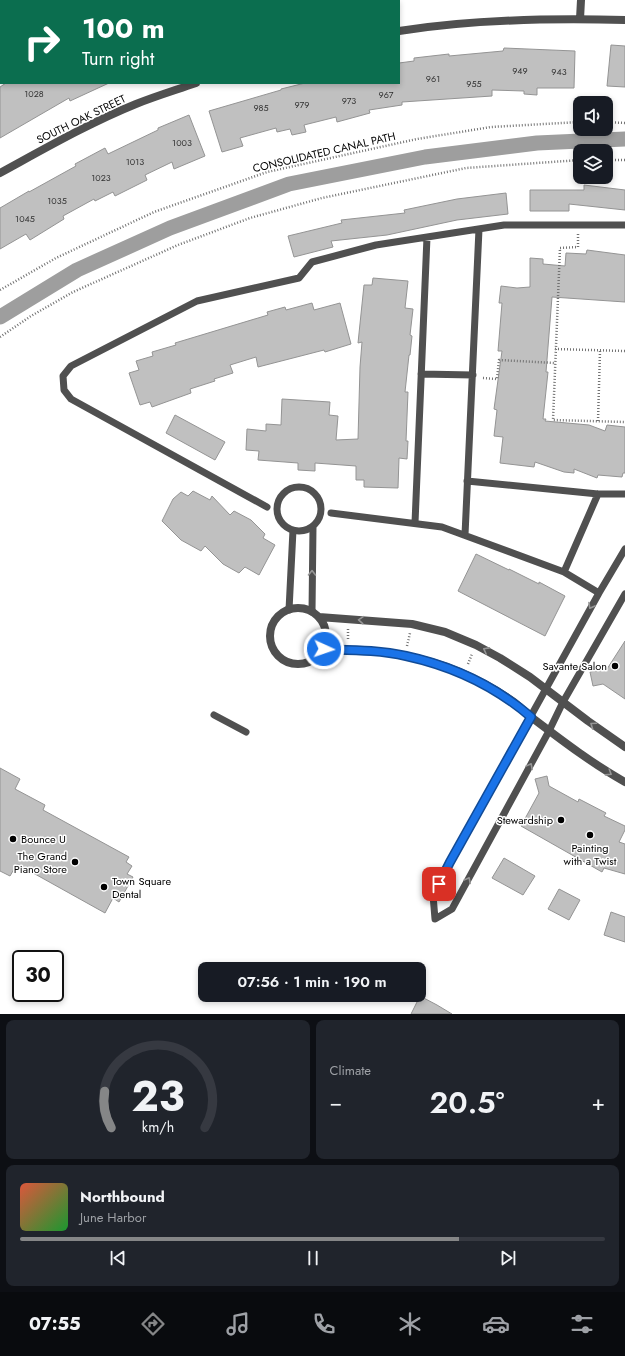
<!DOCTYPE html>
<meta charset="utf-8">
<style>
:root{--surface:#171b24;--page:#20242c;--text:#f1f3f6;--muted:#9ea1a6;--line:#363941;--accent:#858687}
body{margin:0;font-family:Jost,sans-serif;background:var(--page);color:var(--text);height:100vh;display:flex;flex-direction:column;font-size:15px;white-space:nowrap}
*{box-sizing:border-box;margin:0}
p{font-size:13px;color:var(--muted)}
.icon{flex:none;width:22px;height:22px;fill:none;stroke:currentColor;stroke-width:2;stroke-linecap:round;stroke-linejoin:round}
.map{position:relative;height:1014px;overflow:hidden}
.drawer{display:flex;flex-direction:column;gap:6px;padding:6px;background:#0d0f14;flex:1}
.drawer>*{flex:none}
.hud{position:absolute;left:0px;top:0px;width:400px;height:84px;box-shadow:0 2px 6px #0003;background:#0b6e4f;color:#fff;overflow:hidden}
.tools{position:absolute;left:573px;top:96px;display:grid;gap:8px}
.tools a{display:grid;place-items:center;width:40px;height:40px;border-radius:8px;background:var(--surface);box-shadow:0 2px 6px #0003;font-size:20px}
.speed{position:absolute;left:12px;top:950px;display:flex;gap:8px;font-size:20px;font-weight:700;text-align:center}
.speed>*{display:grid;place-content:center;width:52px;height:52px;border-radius:50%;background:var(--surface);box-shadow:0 2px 6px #0003;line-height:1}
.speed .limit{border:2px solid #111;border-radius:6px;background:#fff;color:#111}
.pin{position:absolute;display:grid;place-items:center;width:34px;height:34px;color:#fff;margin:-17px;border-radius:8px;box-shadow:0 2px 6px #0006}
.me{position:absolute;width:44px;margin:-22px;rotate:93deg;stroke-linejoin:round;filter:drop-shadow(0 0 3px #0008)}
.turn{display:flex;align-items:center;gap:14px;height:84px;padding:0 16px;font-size:18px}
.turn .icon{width:52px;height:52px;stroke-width:2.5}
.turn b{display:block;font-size:28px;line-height:34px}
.big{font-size:30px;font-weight:600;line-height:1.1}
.drawer .widget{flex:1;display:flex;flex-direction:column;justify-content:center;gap:6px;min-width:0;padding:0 14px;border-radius:8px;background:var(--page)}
.drawer .dial{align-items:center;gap:0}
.dial svg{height:104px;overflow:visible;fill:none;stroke:var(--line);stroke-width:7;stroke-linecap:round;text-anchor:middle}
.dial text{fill:var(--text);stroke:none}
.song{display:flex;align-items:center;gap:12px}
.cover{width:48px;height:48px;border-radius:6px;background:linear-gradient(135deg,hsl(10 70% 55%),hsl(130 70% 35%))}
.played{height:4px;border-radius:2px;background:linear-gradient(90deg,var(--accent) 75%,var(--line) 75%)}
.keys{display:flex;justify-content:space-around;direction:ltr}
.heat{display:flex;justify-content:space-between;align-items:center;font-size:22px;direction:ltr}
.drawer .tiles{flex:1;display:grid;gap:6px;grid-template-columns:1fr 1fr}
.widget:last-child{grid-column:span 2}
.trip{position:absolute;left:198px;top:962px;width:228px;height:40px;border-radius:8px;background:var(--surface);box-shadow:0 2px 6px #0003;font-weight:600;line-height:40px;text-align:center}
.tab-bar{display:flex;height:64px;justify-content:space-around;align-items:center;background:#090b0e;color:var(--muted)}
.tab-bar .icon{width:28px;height:28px}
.tab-bar .active{color:var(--accent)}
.tab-bar b{font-size:18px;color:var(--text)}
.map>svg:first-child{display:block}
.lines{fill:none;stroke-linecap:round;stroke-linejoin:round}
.canal{stroke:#9e9e9e;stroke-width:15}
.building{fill:#c0c0c0;stroke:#949494}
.path{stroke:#727272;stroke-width:2.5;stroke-dasharray:1 2;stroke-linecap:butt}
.service{stroke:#505050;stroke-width:7}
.minor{stroke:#505050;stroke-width:8}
.oneway{stroke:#969696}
.route-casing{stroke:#114b97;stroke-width:10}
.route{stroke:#1a73e8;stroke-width:7}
.poi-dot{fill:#000;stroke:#fff;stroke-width:1.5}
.labels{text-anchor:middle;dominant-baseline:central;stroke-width:3;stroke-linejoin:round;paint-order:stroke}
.number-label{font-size:9px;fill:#303030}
.street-label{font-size:11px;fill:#000;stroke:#fff}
.poi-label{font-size:11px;fill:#000;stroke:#fff;text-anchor:end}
</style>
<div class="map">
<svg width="625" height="1014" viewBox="0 0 625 1014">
<rect width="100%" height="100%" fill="#fff"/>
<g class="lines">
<path class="canal" d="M0 317 77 270 170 228 289 184 425 157 537 143 625 139"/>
</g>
<path class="building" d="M611 45 625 46V87L607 86Z
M504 48 575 51 574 88H537V95L524 94V91L492 90V96L402 102V105L369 110 370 113 337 122 336 117 304 125 306 132 292 135 290 129 277 132 276 128 240 138 243 146 222 152 209 111 281 90V89L305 83H399V63L414 61V58L449 54V56L503 51Z
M6 83H109L70 101 69 98 0 138V87Z
M189 115 205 156 174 169 172 162 145 175 147 180 115 196 113 192 95 201 94 199 63 216 64 219 30 240 26 234 0 249V208L29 191V192L76 166 75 164 105 148 108 154 158 130V128Z
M584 185 625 190V210L569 204V211H530V190H584Z
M506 193 508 214 457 220 387 235 331 241 333 247 294 257 288 236 342 223 341 220 405 213 404 210 457 199Z
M587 250 625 255V302L552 297 546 372H548L543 419H546L545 421 589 425 605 431 607 425 625 427V473H623L622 477 598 475 597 478 574 469V473L564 472 535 462 534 467 500 463 503 437 494 436 497 410 494 409 502 351H498L502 303H499L501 286 517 288 530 287V258L543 259V264L565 266 566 253 586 254Z
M373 278 408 281 405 308 413 309 410 335 412 336 410 355H409L405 392H408L406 441H408L407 459 399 458 398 488 364 487V480H356V466L315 463V471L298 470V463L258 460 259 451 246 450 247 429 266 431V424L281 425 282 399 330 402 329 415 338 416 336 440 358 439 360 367 362 342 358 343 364 285H372Z
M312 303 314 310 340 303 351 344 325 352 324 350 258 367 256 357 230 365 233 373 214 379 215 381 190 389 191 393 152 407 150 402 140 405 129 373 139 370 136 361 153 356 152 352 176 345 175 343 268 315 267 312 285 307 286 310Z
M175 415 225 442 215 460 166 433Z
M193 491 210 500 212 496 230 515 234 511 251 520 265 534 263 538 275 545 259 575 245 567 239 573 223 564 205 546 201 551 181 540 162 521 173 499 181 492 188 496Z
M476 554 509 570V569L539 584V582L565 596 545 636 458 591Z
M625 641V699L603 684 593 686 590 672 607 669Z
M0 768 20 779 15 789 45 805 43 810 129 857 126 862 132 866 127 874 133 877 119 902 113 898 105 913 17 864 10 876 0 871Z
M547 776 549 786 578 802 579 799 606 813 604 816 625 826V830L619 842 625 844V874L604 868 602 872 521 826 539 793 535 779Z
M504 858 535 876 523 895 492 878Z
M559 889 580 900 569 920 548 909Z
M611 912 625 917V942L604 935Z
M420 996 437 1005 452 1014H411Z"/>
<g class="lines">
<path class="path" d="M606 122 625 123
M606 160H625
M578 234V247L560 248 553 420 625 422
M0 290 56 258 154 212 267 172 417 139 491 127 580 122
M0 337 31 316 73 292 178 245 250 218 322 198 466 168 580 160
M555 349 625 351
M483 378 497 379 499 360 555 363
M598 421 600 351
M348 629V640
M407 646 410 633
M468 664 472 654"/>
<path class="service" d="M421 374 473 375
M467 481 598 494H625
M277 509a22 22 0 1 1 44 0a22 22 0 1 1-44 0Z
M267 507 71 399 64 390 63 376 71 366 197 301 299 278 312 262 376 245 504 225H625
M331 513 442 527 564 572 598 494
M415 523 427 237
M465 535 479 229
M625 549 599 593 450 862 433 895 435 919 452 909 549 731 563 702 625 594
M564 572 599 593
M289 610 293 530
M312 612 313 527
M214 715 246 732"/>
<path class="minor" d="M187 0 188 1
M580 19 581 0
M399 31C474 19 550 18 625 20
M0 173C44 149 89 123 136 104 156 96 176 90 196 83
M270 636a28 28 0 1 1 56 0a28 28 0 1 1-56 0Z
M319 617 412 624 445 632 476 645 500 658 530 677 588 721 625 747
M324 649C351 650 379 650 406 656 444 663 482 680 514 702 521 708 528 714 535 720 564 742 593 764 625 782"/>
</g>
<defs><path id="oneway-chevron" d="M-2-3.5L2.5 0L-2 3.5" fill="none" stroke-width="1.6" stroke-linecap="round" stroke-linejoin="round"/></defs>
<g class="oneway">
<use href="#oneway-chevron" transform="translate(312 573) rotate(-89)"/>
<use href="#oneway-chevron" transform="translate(591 606) rotate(119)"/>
<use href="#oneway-chevron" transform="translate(361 620) rotate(-176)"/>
<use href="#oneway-chevron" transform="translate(486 650) rotate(-152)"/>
<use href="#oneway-chevron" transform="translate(593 725) rotate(-145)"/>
<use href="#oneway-chevron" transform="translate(530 766) rotate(-62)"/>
<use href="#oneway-chevron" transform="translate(609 773) rotate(32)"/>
<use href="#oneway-chevron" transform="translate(468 880) rotate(-62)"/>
</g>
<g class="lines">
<g class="route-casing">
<path id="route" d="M324 649C351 650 379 650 406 656 452 666 495 686 531 717L450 862 439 884"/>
</g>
<use href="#route" class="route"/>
</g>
<g class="poi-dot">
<circle cx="615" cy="666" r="4"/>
<circle cx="561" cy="820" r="4"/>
<circle cx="590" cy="835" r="4"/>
<circle cx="13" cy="839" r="4"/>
<circle cx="75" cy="862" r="4"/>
<circle cx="104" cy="887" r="4"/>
</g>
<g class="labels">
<g class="number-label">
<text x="520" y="70">949</text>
<text x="559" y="71">943</text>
<text x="433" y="78">961</text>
<text x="474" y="83">955</text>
<text x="34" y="93">1028</text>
<text x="386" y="94">967</text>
<text x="349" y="100">973</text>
<text x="302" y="104">979</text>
<text x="261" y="107">985</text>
<text x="182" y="142">1003</text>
<text x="135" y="161">1013</text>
<text x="101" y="177">1023</text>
<text x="57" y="200">1035</text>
<text x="25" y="218">1045</text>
</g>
<g class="street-label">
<text transform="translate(81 119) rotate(-26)">SOUTH OAK STREET</text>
<text transform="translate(324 152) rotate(-13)">CONSOLIDATED CANAL PATH</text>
</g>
<g class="poi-label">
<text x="607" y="666">Savante Salon</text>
<text x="553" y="820">Stewardship</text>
<text x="21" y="839" text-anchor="start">Bounce U</text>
<text x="590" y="848" text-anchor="middle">Painting<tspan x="590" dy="13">with a Twist</tspan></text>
<text x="67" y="856">The Grand<tspan x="67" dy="13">Piano Store</tspan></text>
<text x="112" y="881" text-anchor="start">Town Square<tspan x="112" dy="13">Dental</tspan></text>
</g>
</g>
</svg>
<div class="tools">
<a><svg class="icon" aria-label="sound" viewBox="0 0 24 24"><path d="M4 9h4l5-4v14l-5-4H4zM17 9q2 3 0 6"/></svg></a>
<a><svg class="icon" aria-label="layers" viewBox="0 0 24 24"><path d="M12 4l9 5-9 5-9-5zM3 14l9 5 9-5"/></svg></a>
</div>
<div class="speed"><div class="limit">30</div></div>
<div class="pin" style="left:439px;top:884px;background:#d93025"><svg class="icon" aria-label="arrive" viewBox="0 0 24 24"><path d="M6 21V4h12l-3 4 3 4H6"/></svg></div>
<svg class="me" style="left:324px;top:649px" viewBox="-20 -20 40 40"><circle r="17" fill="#1a73e8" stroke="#fff" stroke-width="3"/><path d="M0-11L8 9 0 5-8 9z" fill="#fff"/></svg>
<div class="trip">07:56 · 1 min · 190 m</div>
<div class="hud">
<div class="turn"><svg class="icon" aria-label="right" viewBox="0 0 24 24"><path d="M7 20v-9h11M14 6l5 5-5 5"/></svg><div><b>100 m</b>Turn right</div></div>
</div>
</div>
<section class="drawer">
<div class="tiles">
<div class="widget dial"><svg viewBox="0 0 100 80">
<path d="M14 69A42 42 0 1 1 86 69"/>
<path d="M14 69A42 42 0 0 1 9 41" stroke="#858687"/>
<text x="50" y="56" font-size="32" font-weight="700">23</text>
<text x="50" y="72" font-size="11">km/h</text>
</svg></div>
<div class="widget"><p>Climate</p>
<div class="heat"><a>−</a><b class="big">20.5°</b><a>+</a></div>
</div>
<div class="widget">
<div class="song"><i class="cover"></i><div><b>Northbound</b><p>June Harbor</p></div></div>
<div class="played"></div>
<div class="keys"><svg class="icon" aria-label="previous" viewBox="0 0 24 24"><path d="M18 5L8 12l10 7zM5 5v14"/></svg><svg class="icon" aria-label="pause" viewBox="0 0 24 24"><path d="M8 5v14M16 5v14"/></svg><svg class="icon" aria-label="next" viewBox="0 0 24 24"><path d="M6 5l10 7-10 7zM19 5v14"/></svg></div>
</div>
</div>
</section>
<nav class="tab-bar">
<b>07:55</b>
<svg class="icon active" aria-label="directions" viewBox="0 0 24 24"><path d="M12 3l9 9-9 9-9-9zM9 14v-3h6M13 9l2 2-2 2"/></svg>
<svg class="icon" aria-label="music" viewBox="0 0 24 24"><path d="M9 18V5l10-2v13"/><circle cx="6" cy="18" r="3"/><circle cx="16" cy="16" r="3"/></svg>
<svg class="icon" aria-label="phone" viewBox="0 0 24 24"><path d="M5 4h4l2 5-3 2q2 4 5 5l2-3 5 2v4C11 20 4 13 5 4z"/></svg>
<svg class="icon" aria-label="climate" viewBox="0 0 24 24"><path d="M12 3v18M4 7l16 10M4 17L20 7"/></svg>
<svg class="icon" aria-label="car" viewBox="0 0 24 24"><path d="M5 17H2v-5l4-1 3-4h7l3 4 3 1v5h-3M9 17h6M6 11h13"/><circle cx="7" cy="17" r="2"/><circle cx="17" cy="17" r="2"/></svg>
<svg class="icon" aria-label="filters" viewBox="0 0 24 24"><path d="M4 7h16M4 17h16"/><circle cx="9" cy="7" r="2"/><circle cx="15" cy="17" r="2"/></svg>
</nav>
